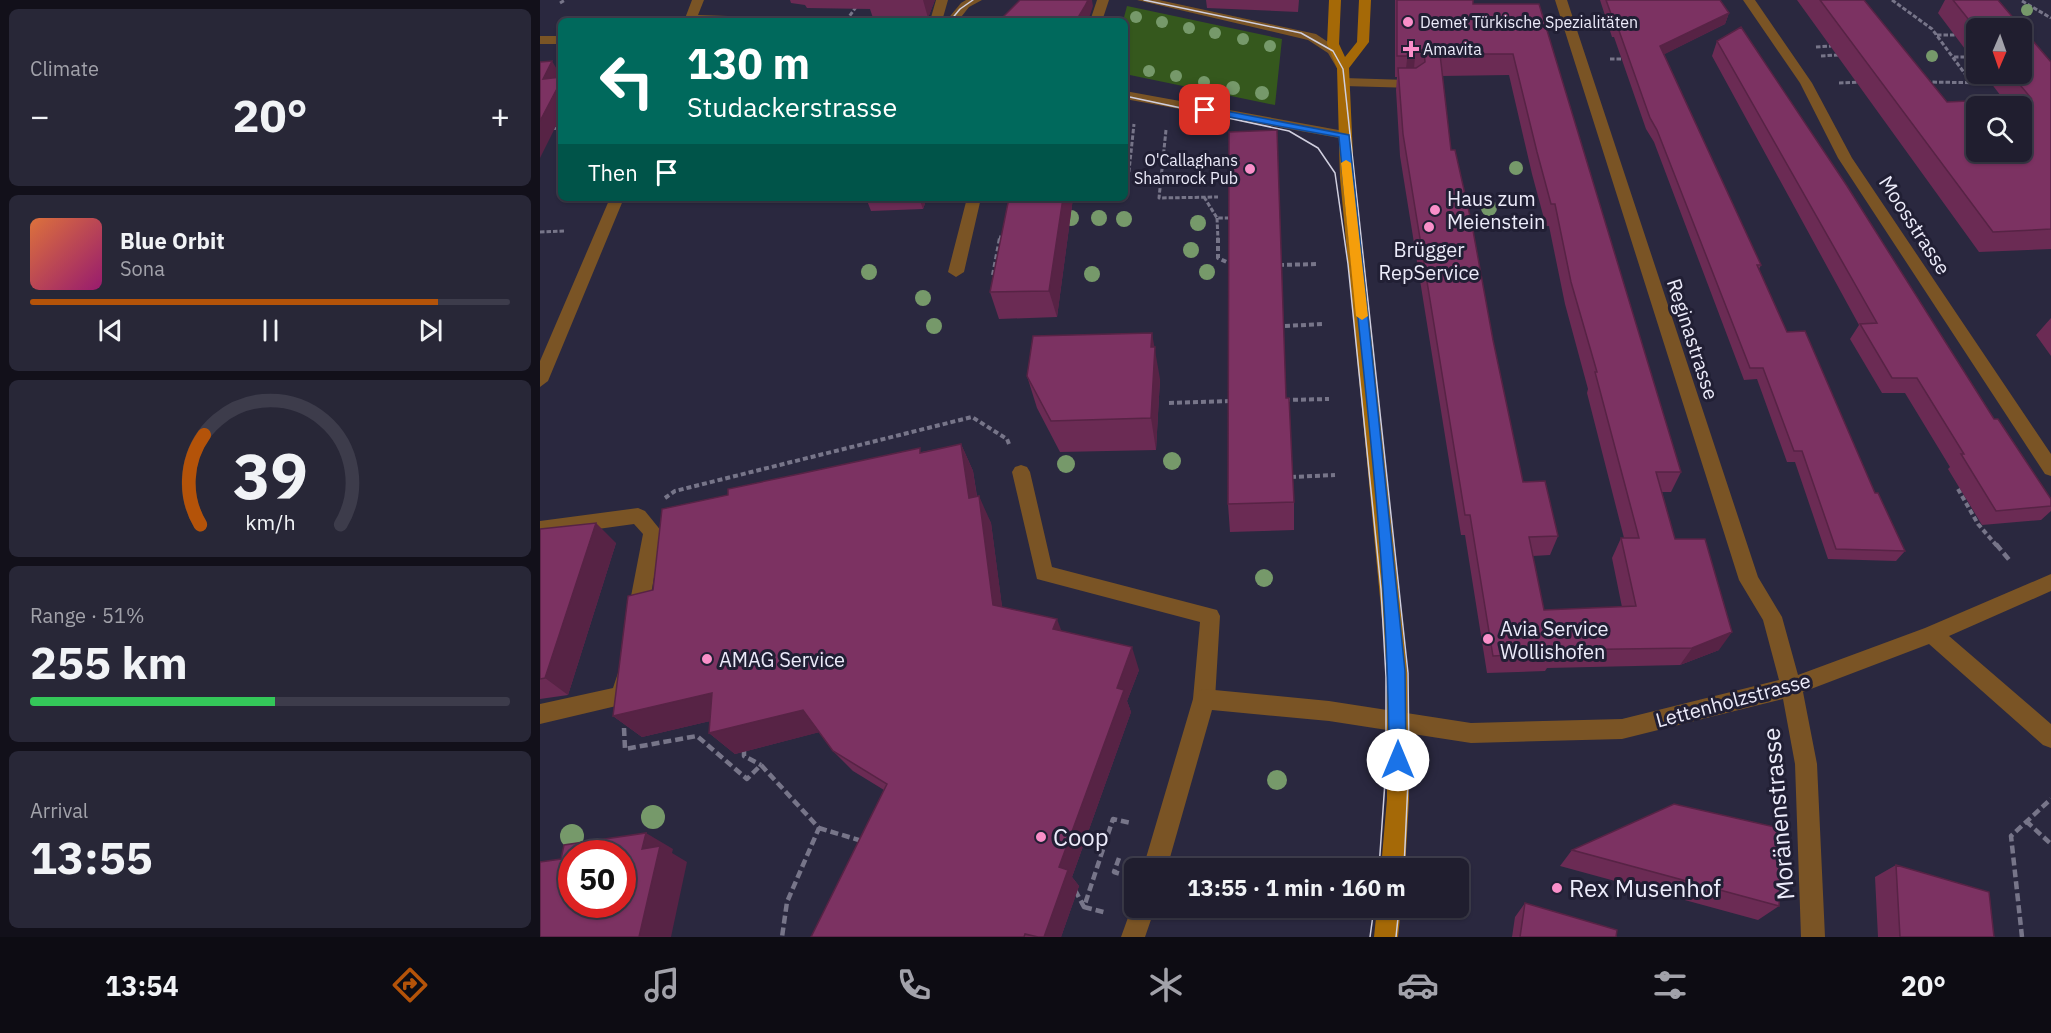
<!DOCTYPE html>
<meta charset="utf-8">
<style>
:root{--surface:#201e2f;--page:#282737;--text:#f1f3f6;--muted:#a2a2aa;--line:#3d3c4b;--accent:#b45309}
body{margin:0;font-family:"IBM Plex Sans",sans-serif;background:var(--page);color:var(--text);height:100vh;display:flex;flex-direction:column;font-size:22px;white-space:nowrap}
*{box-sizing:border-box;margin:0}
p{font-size:20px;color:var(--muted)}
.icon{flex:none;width:33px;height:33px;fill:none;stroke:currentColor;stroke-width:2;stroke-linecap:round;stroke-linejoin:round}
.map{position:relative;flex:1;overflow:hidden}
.details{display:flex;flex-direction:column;gap:9px;padding:9px;background:#12101a;width:540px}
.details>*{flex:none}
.banner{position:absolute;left:18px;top:18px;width:570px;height:183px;border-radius:9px;box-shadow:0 2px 4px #0004,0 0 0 2px var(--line);background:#00695c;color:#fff;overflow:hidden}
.needle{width:39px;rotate:182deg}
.controls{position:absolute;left:1426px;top:18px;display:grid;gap:12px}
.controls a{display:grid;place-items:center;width:66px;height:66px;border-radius:9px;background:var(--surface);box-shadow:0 2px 4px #0004,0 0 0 2px var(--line);font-size:30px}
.speed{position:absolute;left:18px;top:840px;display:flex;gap:12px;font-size:30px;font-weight:700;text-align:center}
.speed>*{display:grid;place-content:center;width:78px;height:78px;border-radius:50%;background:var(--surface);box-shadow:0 2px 4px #0004,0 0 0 2px var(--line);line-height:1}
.speed .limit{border:9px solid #d22;background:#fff;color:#111}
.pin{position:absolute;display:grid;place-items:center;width:51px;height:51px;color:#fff;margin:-26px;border-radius:12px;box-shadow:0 3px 9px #0006}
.me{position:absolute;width:66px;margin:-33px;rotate:0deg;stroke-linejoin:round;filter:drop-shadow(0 0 4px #0008)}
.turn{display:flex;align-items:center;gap:21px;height:126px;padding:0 30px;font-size:27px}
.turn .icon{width:78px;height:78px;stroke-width:2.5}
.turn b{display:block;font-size:42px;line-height:51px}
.then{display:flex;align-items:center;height:57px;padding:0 30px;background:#0003;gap:12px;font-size:22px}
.big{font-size:45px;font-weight:700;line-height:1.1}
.details .card{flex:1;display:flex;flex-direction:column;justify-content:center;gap:9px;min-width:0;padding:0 21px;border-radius:9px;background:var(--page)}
.details .dial{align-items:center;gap:0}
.dial svg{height:156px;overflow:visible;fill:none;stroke:var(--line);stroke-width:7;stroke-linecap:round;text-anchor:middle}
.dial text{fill:var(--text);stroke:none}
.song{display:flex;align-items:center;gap:18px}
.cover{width:72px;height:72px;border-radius:9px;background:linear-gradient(135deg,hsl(20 70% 55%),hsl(320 70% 35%))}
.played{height:6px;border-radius:3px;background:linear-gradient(90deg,var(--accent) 85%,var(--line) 85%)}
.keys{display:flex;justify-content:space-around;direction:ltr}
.heat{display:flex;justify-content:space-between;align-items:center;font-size:33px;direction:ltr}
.charge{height:9px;border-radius:4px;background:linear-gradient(90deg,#34c759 51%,var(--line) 0)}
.trip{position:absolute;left:584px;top:858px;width:345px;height:60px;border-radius:9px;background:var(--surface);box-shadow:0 2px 4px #0004,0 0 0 2px var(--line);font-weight:700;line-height:60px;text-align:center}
.tab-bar{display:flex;height:96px;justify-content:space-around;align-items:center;background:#0d0c13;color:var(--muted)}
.tab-bar .icon{width:42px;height:42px}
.tab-bar .current{color:var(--accent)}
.tab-bar b{font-size:27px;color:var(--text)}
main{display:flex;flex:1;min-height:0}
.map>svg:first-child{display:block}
.green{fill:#35581d}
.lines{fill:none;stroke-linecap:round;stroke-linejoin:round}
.path-far2{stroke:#777589;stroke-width:3;stroke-dasharray:4.5 2;stroke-linecap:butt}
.path-far1{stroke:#777589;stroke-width:4;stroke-dasharray:5 3;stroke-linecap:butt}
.path{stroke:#777589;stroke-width:4.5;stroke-dasharray:8 4;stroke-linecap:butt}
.lane{fill:#7a5425;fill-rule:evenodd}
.street{fill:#7a5425;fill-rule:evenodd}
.secondary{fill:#a56907;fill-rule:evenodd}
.tram{stroke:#d0cfdf;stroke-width:1.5}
.tree{fill:#76996a}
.wall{fill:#6b2b54;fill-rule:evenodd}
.shaded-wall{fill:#572345}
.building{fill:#7c3262;stroke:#572345;stroke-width:1.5;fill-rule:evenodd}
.route{fill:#1a73e8;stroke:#114b97;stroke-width:1.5}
.slow{fill:#f59e0b}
.poi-dot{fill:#f98fc9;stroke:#211f34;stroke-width:2}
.labels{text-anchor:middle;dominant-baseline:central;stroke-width:6;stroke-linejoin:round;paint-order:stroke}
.far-poi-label{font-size:16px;fill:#ecebfa;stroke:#211f34;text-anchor:start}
.poi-label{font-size:20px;fill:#ecebfa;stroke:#211f34;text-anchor:start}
.street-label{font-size:20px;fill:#ecebfa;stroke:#211f34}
.near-street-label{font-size:24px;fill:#ecebfa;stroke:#211f34}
.near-poi-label{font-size:24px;fill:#ecebfa;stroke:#211f34;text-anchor:start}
</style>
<main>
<section class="details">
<div class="card"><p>Climate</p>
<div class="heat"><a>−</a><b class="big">20°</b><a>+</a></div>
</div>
<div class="card">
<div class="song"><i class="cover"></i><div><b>Blue Orbit</b><p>Sona</p></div></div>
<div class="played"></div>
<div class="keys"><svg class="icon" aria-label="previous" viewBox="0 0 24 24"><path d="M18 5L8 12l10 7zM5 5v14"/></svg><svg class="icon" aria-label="pause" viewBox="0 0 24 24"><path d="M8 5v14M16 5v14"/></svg><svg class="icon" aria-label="next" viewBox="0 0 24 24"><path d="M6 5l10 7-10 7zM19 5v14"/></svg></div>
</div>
<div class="card dial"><svg viewBox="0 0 100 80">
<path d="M14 69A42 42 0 1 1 86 69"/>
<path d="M14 69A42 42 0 0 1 16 23" stroke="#b45309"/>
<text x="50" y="56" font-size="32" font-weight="700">39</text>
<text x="50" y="72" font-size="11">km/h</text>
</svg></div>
<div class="card"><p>Range · 51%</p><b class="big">255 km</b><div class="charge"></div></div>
<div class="card"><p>Arrival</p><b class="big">13:55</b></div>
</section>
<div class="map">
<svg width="1511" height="937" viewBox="0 0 1511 937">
<rect width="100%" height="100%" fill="#2a283f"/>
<path class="green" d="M587 6 742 39 735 105 585 74V21H583Z"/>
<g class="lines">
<path class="path-far2" d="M1352 0 1392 29 1431 82
M1482 1 1511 18
M20 3 25 0
M306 21 321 0
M1397 35H1415
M1276 47 1291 46
M1281 56 1298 55
M1414 57H1432
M1070 59H1082
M1386 82 1453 83
M1299 83 1321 82
M0 129 21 128
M626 130 619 198 678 197
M664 197 677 218H691
M548 198 586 199 594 124
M531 201 548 200
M677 218 678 240
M0 232 24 231
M460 240 461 235H464"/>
<path class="path-far1" d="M678 238V258L693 265
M739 265 779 264
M453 275 460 238
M745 326 783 324
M745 400 789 399
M629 403 692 401
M751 477 795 475
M1418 489 1438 524 1457 546
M125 498 135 491 432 417 467 439 469 444"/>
<path class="path" d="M1456 544 1471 562
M84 728 85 749 157 736 207 779 221 765 279 828 247 902 242 937
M204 749V756L221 765
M1486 821 1511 844
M279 828 322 841
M579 858 574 872 584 875
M535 890 544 907 573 819 591 823
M544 907 567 913
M1482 937 1471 836 1511 799"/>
<path class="lane" d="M396 0H408L402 21H390Z
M426 0H442L429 7 418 21H406L421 3Z
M557 0H569L562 21H550Z
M597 0H619L776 34 797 48 808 67 806 70H798L788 53 768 40Z
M0 36H21V44H0Z
M874 75 878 76 880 84 874 88 804 86 798 82 804 78 868 80Z
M427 198H441L424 272 416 277 408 272Z
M481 465 487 467 490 472 512 567 677 610 680 616 675 699 671 706 664 709 657 706 653 699 660 622 497 579 472 472 475 467Z
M98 508 105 511 122 532 107 617 104 623 97 626 90 623 87 617 103 534 94 524 0 537V521Z
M85 670 92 673 95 680 89 703 0 724V704L73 688 78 673Z"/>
<path class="street" d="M152 0H164L158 15 218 17 224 21H144Z
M1015 0H1027L1218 577 1242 617 1258 675 1385 628 1511 574V591L1409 636 1511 724V748L1503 745 1389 644 1263 692 1277 764 1285 937H1261L1255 764 1243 699 1082 739 931 743 789 721 672 710 627 868H603L653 699 657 692 664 689 789 701 931 723 1082 719 1239 680 1223 620 1199 580Z
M1203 0H1215L1272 83 1312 158 1511 454V476L1505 474 1298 158 1260 83Z
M585 91 804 131 811 135 804 139 585 99Z
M70 198H84L8 381 0 387V361Z
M594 901V908H615L605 937H581Z"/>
<path class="secondary" d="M789 0H801L799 44 805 57 817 42 819 0H831L829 42 809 68 814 178 867 671 869 799 865 868H841L847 799V671L800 178 797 68 787 44Z
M837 908H861L858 937H834Z"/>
<path class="tram" d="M604 0 761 33 793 51 803 69 868 673 869 760 864 868
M410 21 420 9 433 0
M585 96 749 131 778 148 795 173 808 264 841 589 846 677V767L839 868
M830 937 834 908
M856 937 859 908"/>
</g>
<g class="tree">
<circle cx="1487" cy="10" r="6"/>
<circle cx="596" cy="17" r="6"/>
<circle cx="622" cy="22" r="6"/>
<circle cx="649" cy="28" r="6"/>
<circle cx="675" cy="33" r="6"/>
<circle cx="703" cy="39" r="6"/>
<circle cx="730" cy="46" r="6"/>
<circle cx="1392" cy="56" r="6"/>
<circle cx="609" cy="71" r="6"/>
<circle cx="636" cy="76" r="6"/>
<circle cx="664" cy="82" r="6"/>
<circle cx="693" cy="88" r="7"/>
<circle cx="722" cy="93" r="7"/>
<circle cx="976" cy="168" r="7"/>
<circle cx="949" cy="208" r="8"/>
<circle cx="531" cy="218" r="8"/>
<circle cx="559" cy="218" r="8"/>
<circle cx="584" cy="219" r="8"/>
<circle cx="658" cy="223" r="8"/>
<circle cx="651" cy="250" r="8"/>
<circle cx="329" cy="272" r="8"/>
<circle cx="667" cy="272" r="8"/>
<circle cx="552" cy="274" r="8"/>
<circle cx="383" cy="298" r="8"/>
<circle cx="394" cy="326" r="8"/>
<circle cx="632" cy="461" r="9"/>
<circle cx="526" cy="464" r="9"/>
<circle cx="724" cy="578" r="9"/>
<circle cx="737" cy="780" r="10"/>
<circle cx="113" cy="817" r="12"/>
<circle cx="32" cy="836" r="12"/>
</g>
<path class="wall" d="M250 0H395L388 18 356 21H350L333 18 330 9 267 8 265 5 251 3Z
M666 0H759L758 12 667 8Z
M855 0H933V4H999L1141 472 1131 492H1122L1135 539 1179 650 1140 665 1007 668 1005 671 947 673 925 535H921L860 156 856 90 857 77H855ZM969 75 992 174 1006 226H1009L1025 304 1048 389 1047 393 1084 538H1081L1072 558 1082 607 1004 610 993 556 1010 555 1018 536 983 482 911 150 902 76Z
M1060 0H1180L1189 13 1185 24 1124 54 1221 265 1219 269 1247 332 1335 493 1365 551 1356 561 1288 559 1255 462H1247L1217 379 1204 380 1114 142 1106 129 1074 37H1072Z
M1257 0H1324L1407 102 1464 100 1444 74H1482L1437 28V65L1398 13 1405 0H1458L1511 62V249L1439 252Z
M1177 41 1454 419 1511 499V511L1501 520 1442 525 1408 469 1410 467 1365 393H1342L1310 339 1319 325 1172 56Z
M326 198H387L383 209 331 211Z
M469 198H533L517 317 459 319 450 292Z
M1511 318V356L1496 335Z
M487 376 620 379 616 450 520 452 497 408Z
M746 398 754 502V530L690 532 688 504Z
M421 444 433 471 437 496 451 523 462 607 522 631 599 670 587 701 591 712 532 877 539 886 521 937H271L344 790 313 771 293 751 279 732 195 754 169 733 170 721 102 737 73 716 113 590 382 452Z
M0 529 76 543 28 695 0 699Z
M1032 850 1239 906 1218 920 1020 866Z
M1356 865 1454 937H1338L1335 877Z
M985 903 1076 937H972L975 917Z"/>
<path class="shaded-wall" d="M383 0H395L388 18Z
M548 0H552L553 6 548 21H536Z
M1189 13 1185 24 1117 58 1120 46Z
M876 46 874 68 865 78 868 50Z
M12 61 21 76V78L3 79Z
M21 81V116L0 158V121Z
M379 198H387L383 209Z
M523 198H533L517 317 509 291Z
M612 333 620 379 616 450 611 418V347Z
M421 444 433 471 441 525 429 498Z
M439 496 451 523 465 629 453 605Z
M56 523 76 543 28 695 5 678Z
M517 619 526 643 513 629Z
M1192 632 1179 650 1140 665 1152 648Z
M592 647 599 670 587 701 591 712 532 877 539 886 521 937H504L519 867 577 688Z
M172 693 196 715 102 737 73 716Z
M263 710 284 731 195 754 169 733Z
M106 833 133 849 132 853 147 862 131 937H99L102 849Z"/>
<path class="building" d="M480 0H548L545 6 536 21H464L467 19 462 18Z
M857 0H933V4H999L1141 472H1116L1135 539H1165L1192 632 1152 648 1013 650V653L953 656 930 515H925L863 134 858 68H876L885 62 884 52 876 46 868 50 867 56H857ZM900 54H973L997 152 1011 204H1015L1031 282 1057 372H1055L1099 538H1081L1096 606 1004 610 989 537 1018 536 1005 481 983 482 953 340 932 225 915 150H911Z
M1066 0H1180L1189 13 1120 46 1221 265H1217L1247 332 1265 331 1335 493H1338L1365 551 1296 549 1262 451H1254L1223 368H1210L1117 130 1110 118 1077 25H1075Z
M1280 0H1324L1407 102 1491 98 1471 74H1482V28H1437V30L1413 0H1458L1511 62V229L1453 232ZM1437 106H1482V152H1437Z
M1201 27 1307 186 1454 419H1458L1511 499V506L1456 511 1421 454H1424L1377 378H1352L1320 324 1337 323 1177 41Z
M12 61 3 79 21 77V81L0 121V62Z
M737 130 746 398H749L754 502 688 504 689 132Z
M469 198H523L509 291 450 292Z
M612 333 611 347H615L611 418 511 421 487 376 493 336Z
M421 444 429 498 439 496 453 605 517 619 513 629 592 647 577 688 584 690 519 867 528 870 504 937H498L485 934 484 937H271L347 784 293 751 263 710 169 733 172 693 73 716 88 596 113 590 122 509 188 495V489L259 474 380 448V453Z
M56 523 5 678 0 679V529Z
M1134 804 1243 829 1239 906 1032 850Z
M106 833 102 849 120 846 99 937H0V862L21 859 24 845ZM32 854H82V904H32Z
M1356 865 1449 892 1454 937H1360Z
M985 903 1077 930 1076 937H980Z"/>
<path class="route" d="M665 107 809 135 865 671 866 760 863 766 858 768 852 766 849 760C849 554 819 343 799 137L662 112V108Z"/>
<path class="slow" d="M806 160 811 163 828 316 822 320 816 316 801 163Z"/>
<g class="poi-dot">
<circle cx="868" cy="22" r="6"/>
<path d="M868 40h6v6h6v6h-6v6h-6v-6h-6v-6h6z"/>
<circle cx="710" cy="169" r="6"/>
<circle cx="895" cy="210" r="6"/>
<circle cx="889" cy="227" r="6"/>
<circle cx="948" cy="639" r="6"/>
<circle cx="167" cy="659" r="6"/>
<circle cx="501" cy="837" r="6"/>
<circle cx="1017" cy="888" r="6"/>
</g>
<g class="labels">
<g class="far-poi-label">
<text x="880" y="22">Demet Türkische Spezialitäten</text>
<text x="883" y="49">Amavita</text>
<text x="698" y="160" text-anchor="end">O'Callaghans<tspan x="698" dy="18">Shamrock Pub</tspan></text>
</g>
<g class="poi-label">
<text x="907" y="198">Haus zum<tspan x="907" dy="23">Meienstein</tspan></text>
<text x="889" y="249" text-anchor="middle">Brügger<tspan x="889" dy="23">RepService</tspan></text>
<text x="960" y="628">Avia Service<tspan x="960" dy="23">Wollishofen</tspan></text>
<text x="179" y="659">AMAG Service</text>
</g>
<g class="street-label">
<text transform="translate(1375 225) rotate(57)">Moosstrasse</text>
<text transform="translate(1153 339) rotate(72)">Reginastrasse</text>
<text transform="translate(1193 700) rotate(-15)">Lettenholzstrasse</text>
</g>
<g class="near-street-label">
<text transform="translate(1238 814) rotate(-95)">Moränenstrasse</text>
</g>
<g class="near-poi-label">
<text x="513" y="837">Coop</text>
<text x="1029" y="888">Rex Musenhof</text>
</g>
</g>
</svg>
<div class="controls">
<a><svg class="needle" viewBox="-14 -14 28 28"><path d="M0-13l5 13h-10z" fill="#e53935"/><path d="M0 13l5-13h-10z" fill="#a2a2aa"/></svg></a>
<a><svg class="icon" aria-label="search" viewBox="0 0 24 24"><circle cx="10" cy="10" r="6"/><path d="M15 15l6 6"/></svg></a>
</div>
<div class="speed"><div class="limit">50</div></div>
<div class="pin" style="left:665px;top:110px;background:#d93025"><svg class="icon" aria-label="arrive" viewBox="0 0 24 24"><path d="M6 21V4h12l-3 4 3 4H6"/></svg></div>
<svg class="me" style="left:858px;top:760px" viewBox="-20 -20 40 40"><circle r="19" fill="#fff"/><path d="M0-13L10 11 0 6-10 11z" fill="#1a73e8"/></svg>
<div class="trip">13:55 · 1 min · 160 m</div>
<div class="banner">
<div class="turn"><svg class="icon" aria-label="left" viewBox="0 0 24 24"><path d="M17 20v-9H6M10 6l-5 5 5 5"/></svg><div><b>130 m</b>Studackerstrasse</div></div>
<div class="then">Then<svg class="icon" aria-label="arrive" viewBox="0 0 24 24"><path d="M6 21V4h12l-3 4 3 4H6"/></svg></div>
</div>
</div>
</main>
<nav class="tab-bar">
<b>13:54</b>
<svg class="icon current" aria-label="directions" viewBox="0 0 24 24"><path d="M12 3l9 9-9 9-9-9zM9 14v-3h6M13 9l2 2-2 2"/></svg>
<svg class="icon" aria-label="music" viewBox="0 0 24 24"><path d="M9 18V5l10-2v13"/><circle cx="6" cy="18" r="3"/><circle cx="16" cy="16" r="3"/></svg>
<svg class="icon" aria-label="phone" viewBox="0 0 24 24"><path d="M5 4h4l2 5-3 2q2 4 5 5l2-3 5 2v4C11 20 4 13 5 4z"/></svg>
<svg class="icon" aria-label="climate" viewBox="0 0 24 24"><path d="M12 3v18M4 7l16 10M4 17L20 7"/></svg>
<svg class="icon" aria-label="car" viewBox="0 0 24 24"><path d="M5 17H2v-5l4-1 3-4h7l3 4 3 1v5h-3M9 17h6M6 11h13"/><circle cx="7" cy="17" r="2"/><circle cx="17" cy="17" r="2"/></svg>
<svg class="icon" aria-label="filters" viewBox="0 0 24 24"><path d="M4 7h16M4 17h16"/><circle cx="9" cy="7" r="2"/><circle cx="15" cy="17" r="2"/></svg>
<b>20°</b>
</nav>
